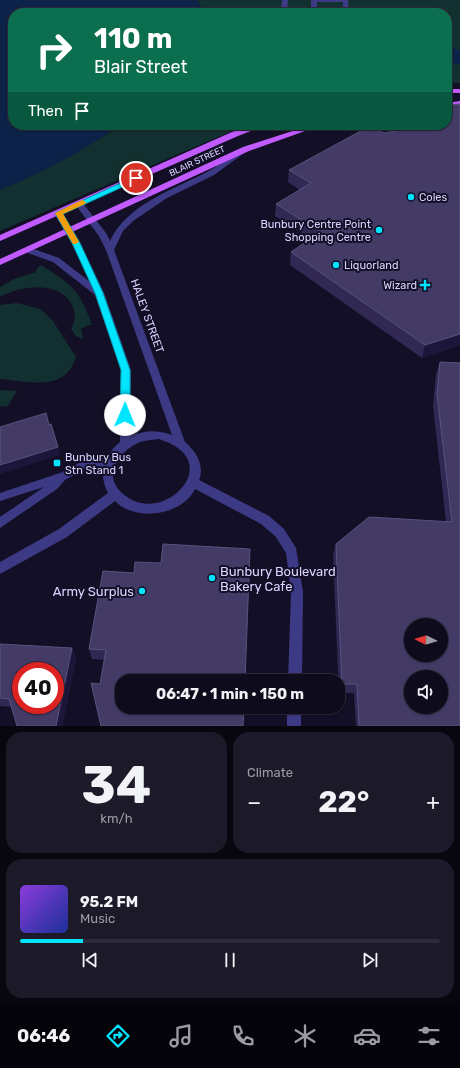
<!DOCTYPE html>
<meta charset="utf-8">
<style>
:root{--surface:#0e0b1c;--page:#1c1929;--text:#f1f3f6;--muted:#9b9ba3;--line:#2e2b3b;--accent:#00e5ff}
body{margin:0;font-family:Rubik,sans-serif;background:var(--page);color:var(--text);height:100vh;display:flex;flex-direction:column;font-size:15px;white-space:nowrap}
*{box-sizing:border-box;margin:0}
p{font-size:13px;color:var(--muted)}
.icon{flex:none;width:22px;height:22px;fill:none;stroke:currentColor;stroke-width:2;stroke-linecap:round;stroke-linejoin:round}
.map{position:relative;height:726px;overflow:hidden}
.side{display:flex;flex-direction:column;gap:6px;padding:6px;background:#08060f;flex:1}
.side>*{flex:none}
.banner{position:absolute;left:8px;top:8px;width:444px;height:122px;border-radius:16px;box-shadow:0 1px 3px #0004,0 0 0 1px var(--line);background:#0b6e4f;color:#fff;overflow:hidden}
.needle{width:26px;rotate:275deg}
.tools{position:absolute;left:404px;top:618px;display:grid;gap:8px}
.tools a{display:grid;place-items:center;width:44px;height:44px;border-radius:50%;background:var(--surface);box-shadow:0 1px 3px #0004,0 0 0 1px var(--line);font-size:20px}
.speed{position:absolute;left:12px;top:662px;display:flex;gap:8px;font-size:20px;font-weight:700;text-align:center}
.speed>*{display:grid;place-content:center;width:52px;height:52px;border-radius:50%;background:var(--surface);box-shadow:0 1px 3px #0004,0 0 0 1px var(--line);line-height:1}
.speed .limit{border:6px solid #d22;background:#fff;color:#111}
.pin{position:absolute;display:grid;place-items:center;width:34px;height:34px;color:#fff;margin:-17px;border:2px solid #fff;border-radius:50%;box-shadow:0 1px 4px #0007}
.me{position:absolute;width:44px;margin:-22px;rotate:1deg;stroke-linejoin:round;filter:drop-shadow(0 0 3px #0008)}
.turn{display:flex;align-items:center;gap:14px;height:84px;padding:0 20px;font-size:18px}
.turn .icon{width:52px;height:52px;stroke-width:2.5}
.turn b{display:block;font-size:28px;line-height:34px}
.then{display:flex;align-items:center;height:38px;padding:0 20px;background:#0003;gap:8px;font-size:15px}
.big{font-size:30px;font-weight:700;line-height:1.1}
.side .card{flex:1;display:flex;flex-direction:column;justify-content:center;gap:6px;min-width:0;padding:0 14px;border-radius:16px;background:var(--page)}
.side .dial{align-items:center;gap:0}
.dial b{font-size:52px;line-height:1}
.song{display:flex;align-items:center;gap:12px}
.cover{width:48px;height:48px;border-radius:6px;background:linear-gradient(135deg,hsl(270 70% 55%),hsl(230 70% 35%))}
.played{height:4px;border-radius:2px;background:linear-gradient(90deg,var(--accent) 15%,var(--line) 15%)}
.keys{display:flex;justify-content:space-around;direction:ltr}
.heat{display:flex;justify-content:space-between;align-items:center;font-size:22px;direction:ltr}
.side .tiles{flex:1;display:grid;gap:6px;grid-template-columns:1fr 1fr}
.card:last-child{grid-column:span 2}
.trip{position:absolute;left:115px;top:674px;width:230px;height:40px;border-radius:16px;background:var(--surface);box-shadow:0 1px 3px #0004,0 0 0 1px var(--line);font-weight:700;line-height:40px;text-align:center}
.menu{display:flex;height:64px;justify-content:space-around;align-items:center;background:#06040b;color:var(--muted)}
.menu .icon{width:28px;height:28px}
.menu .selected{color:var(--accent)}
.menu b{font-size:18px;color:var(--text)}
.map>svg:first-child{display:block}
.green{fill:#12302f}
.water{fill:#0c2248}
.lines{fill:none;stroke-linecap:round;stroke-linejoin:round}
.service{fill:#3d3a85;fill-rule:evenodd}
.tertiary{fill:#3d3a85;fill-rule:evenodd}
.primary{fill:#c25bff;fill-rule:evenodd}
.wall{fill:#312854}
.shaded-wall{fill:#1d163a}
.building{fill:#433a66;stroke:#5a527e;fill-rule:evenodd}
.route{fill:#00e5ff;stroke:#0095a6}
.slow{fill:#f59e0b}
.poi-dot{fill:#00e5ff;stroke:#130f26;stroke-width:1.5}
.labels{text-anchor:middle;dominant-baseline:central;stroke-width:4;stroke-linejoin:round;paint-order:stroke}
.far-street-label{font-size:9px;fill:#d9d4ff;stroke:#130f26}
.poi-label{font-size:11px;fill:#d9d4ff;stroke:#130f26;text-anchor:start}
.street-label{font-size:11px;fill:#d9d4ff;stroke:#130f26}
.near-poi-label{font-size:13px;fill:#d9d4ff;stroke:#130f26;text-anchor:start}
</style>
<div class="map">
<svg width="460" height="726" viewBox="0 0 460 726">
<rect width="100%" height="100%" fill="#130f26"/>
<path class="green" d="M197 0H460V83H447V13H199L201 7Z
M120 125H246L0 231V190C42 172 83 151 120 125Z
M41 265C72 284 80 291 92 325H88L81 329 83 339 76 336 71 329C76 320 76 313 71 303 57 280 19 286 0 297V287L14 279 36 272 37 268Z
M17 303 40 309 48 316 53 321 76 357C65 393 28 381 0 379V305Z
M0 390 17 391 7 407 0 406Z"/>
<path class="water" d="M0 0H197L201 7 199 13H13V125H120C83 151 42 173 0 190Z
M447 45 460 51V65L447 61Z"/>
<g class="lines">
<path class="service" d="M282 0H288L287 13H281Z
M311 0H348L349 13H343V2H317V13H311Z
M110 459 114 460 115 463 114 466 85 469 65 480 57 489 0 528V517L44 487 0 501V493L60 473 83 461Z"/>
<path class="tertiary" d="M240 149H243L247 151 214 175 167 198 133 221 123 231 114 250 185 442C196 451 205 466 199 480L269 516 284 529 296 548 303 592 302 681H288L291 592 286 553 276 537 261 524 195 489C182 516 135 522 115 501L67 537 0 574V562L59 529 108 493C98 474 103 456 120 442L121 370 95 295 53 262 25 252 24 250 28 247 59 258 89 281 74 247 54 213 58 210 61 211 82 247 104 293 131 370V436C146 430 157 430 172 435L106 250 99 236 75 204 76 202H82L106 233 110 241C126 205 174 189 207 172 219 166 229 157 240 149ZM159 439C163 441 169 442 173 445 220 470 157 530 120 491 103 474 120 451 138 443 144 440 152 440 159 439Z
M287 707H301V726H287Z"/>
<path class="primary" d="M447 89H460V93H447Z
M460 101V105L447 107V103Z
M255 125H266L238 136 0 241V235L232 132Z
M311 125H322L249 151 0 265V259L243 147Z"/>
</g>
<path class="wall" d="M460 104V345L422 358 290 265 291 252 311 239 275 216 276 204 300 190 288 182 289 170 384 133 431 130 447 125V105Z
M440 362 460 363V726H356L354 693H339L333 555 336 544 446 522 433 406 436 374Z
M103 571 243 726 100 684 104 660 92 659 89 649Z
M0 644 72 648 76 658 62 726H17L12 707 0 706Z"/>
<path class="shaded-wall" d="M460 334V345L422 358 425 345Z
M58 447 60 455 0 474V465Z
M72 648 76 658 62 726H56Z"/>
<path class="building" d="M460 104V334L425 345 291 252 321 232 276 204 311 183 289 170 370 126 384 133 421 126 431 130 437 125H447V117L450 115 447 108V105Z
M440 362 460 363V726H359L357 684H342L336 544 369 517 452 522 437 394ZM411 625H441V655H411ZM411 677H441V707H411Z
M46 413 49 425 51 424 58 447 0 465V427Z
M163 544 250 549 245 681H122V707H244L243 726H101L91 683 100 684 106 650 89 649 103 571 134 573 135 562 161 563Z
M0 644 72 648 56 726H17L9 699 0 698ZM21 671H55V705H21Z"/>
<path class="route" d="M136 176 139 178 138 180 63 214 80 243 103 293 130 370V415L129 417H122L120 415 121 370 95 293 72 243 55 213Z"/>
<path class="slow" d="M82 200 86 202 85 204 63 214 79 242 76 244H73L55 213Z"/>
<g class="poi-dot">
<circle cx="411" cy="197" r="4"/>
<circle cx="379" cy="230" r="4"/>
<circle cx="336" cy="265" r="4"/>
<path d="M423 279h4v4h4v4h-4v4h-4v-4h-4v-4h4z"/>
<rect x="53" y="459" width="8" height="8" rx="2"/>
<circle cx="212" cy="578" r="4"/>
<circle cx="142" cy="591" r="4"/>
</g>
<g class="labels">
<g class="far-street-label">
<text transform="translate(197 161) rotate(-25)">BLAIR STREET</text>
</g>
<g class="poi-label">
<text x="419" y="197">Coles</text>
<text x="371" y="224" text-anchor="end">Bunbury Centre Point<tspan x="371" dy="13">Shopping Centre</tspan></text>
<text x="344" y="265">Liquorland</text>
<text x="417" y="285" text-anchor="end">Wizard</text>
<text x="65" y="457">Bunbury Bus<tspan x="65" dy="13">Stn Stand 1</tspan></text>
</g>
<g class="street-label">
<text transform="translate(147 316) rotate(70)">HALEY STREET</text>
</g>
<g class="near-poi-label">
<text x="220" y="571">Bunbury Boulevard<tspan x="220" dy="15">Bakery Cafe</tspan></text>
<text x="134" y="591" text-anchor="end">Army Surplus</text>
</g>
</g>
</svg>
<div class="tools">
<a><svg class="needle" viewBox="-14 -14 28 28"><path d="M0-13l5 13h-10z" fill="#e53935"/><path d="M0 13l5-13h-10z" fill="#9b9ba3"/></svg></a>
<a><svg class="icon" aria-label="sound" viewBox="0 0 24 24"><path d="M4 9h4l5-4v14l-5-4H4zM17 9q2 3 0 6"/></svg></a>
</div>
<div class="speed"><div class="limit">40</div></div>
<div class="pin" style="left:136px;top:178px;background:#d93025"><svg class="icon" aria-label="arrive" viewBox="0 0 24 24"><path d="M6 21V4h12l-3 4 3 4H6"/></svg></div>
<svg class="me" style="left:125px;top:415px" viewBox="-20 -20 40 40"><circle r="19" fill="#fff"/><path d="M0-13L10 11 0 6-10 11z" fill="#00e5ff"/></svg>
<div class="trip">06:47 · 1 min · 150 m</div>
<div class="banner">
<div class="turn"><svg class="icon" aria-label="right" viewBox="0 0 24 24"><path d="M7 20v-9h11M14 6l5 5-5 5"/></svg><div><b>110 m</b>Blair Street</div></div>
<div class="then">Then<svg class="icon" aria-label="arrive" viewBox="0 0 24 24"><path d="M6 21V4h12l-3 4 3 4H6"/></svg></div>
</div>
</div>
<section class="side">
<div class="tiles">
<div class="card dial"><b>34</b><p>km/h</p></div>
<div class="card"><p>Climate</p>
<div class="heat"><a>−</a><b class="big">22°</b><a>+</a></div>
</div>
<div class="card">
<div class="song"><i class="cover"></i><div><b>95.2 FM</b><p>Music</p></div></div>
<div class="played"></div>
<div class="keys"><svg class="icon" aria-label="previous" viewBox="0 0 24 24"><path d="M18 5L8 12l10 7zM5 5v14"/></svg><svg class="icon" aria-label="pause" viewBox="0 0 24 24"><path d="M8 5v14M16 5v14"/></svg><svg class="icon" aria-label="next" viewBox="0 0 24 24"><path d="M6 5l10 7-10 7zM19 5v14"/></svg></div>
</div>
</div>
</section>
<nav class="menu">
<b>06:46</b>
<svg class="icon selected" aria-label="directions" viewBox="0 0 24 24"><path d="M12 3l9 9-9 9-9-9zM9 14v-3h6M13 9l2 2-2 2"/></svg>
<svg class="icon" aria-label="music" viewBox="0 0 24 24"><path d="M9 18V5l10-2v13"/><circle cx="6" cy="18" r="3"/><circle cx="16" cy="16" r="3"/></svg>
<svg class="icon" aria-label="phone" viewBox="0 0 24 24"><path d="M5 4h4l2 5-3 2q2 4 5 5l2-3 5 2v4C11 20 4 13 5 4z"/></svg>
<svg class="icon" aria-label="climate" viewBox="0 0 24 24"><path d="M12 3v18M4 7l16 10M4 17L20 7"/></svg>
<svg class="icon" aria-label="car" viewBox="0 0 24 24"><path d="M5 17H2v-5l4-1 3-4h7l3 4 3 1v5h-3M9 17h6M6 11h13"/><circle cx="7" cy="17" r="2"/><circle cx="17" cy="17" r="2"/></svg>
<svg class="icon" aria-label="filters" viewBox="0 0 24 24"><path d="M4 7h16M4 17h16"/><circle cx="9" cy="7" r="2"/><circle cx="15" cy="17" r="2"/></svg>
</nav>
